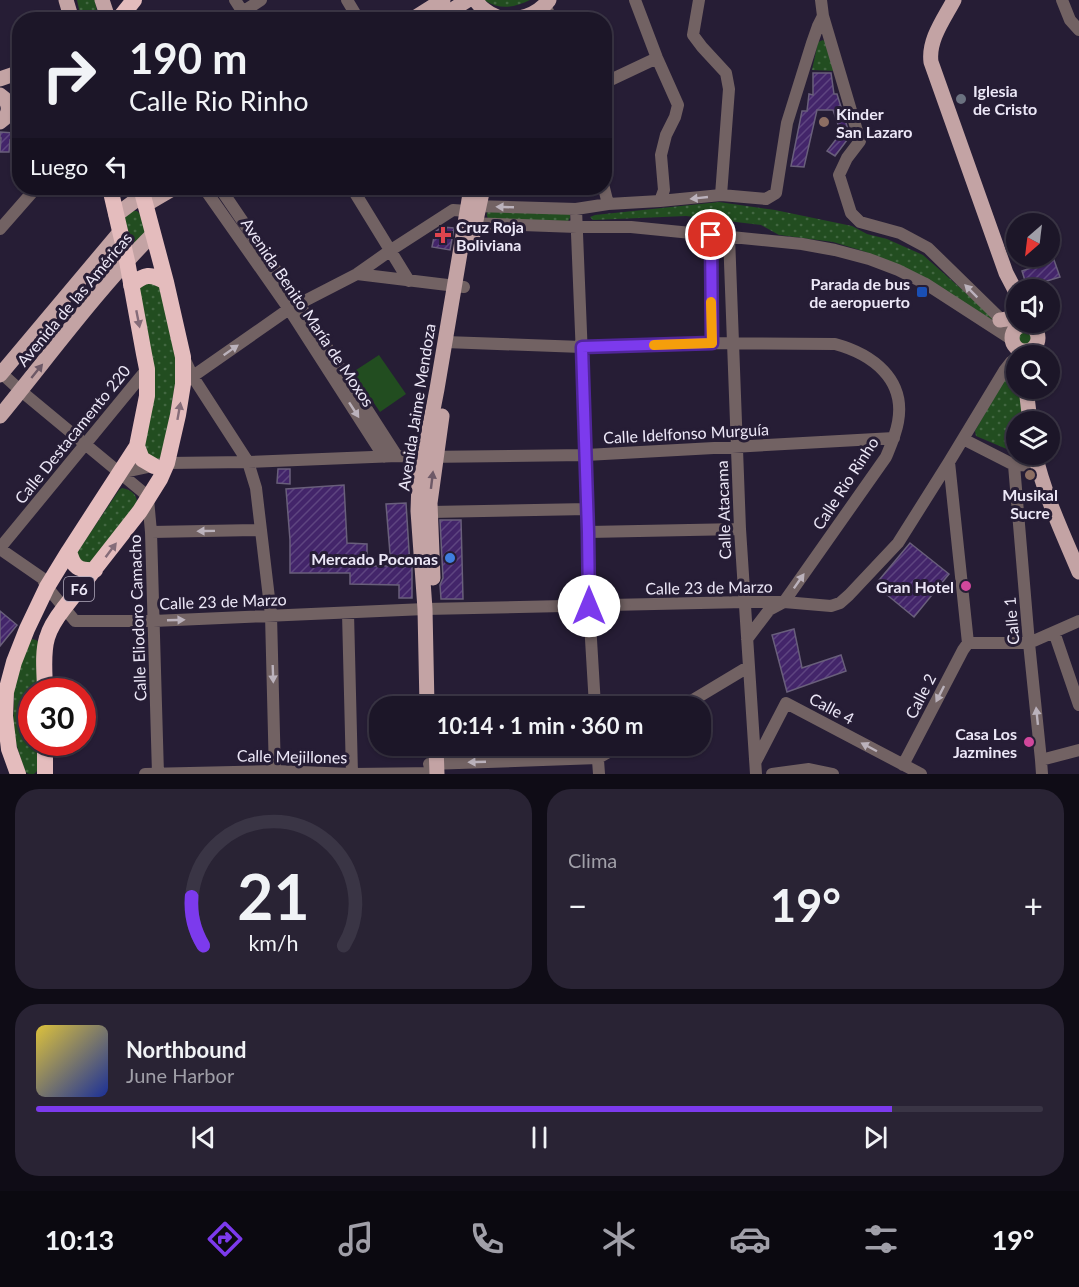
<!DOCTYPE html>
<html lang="es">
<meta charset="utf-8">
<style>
:root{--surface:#1c1628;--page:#292334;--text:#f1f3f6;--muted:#a09fa8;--line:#3a3545;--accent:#7c3aed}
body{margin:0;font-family:Lato,sans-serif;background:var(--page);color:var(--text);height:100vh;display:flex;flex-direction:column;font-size:22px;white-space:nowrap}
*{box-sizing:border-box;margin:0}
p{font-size:20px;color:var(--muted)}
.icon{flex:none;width:33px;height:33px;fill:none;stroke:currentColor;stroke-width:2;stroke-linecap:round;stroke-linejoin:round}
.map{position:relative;height:774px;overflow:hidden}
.drawer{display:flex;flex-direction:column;gap:15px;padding:15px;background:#0f0c16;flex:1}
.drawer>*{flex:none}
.top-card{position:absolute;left:12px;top:12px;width:600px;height:183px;border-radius:24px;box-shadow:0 2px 4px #0004,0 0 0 2px var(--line);background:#1c1628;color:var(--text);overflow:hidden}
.needle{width:39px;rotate:208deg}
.buttons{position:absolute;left:1006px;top:213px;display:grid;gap:12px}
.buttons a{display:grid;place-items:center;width:54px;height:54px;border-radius:50%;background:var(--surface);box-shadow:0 2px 4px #0004,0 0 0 2px var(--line);font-size:30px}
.speed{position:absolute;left:18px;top:678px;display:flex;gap:12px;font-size:30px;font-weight:700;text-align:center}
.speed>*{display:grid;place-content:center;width:78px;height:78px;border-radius:50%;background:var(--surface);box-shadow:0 2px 4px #0004,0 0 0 2px var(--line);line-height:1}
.speed .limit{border:9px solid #d22;background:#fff;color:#111}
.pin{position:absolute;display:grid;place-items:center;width:51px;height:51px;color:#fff;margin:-26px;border:3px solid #fff;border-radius:50%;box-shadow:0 2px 6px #0007}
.me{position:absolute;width:66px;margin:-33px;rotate:0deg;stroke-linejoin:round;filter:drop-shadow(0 0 4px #0008)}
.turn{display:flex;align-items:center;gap:21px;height:126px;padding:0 18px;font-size:27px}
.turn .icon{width:78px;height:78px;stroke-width:2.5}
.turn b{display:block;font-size:42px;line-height:51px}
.then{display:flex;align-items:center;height:57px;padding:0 18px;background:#0003;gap:12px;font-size:22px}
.big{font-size:45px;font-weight:700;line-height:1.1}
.drawer .widget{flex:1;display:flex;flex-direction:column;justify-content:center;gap:9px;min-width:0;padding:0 21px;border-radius:24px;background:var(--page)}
.drawer .dial{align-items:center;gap:0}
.dial svg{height:156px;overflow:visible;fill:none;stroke:var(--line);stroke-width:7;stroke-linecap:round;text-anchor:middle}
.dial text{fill:var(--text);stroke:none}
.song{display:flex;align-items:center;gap:18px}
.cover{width:72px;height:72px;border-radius:9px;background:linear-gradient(135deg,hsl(50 70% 55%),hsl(230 70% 35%))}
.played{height:6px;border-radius:3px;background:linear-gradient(90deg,var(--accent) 85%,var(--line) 85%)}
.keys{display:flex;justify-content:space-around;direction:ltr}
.heat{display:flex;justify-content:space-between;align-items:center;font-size:33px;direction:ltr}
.drawer .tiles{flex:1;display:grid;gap:15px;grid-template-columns:1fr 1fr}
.widget:last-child{grid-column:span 2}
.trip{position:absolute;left:369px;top:696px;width:342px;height:60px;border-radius:24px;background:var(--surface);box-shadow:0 2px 4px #0004,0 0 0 2px var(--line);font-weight:700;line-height:60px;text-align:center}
.tab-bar{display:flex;height:96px;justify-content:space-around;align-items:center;background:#0b0910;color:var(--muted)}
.tab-bar .icon{width:42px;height:42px}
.tab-bar .on{color:var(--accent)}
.tab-bar b{font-size:27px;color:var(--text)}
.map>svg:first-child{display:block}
.grass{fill:url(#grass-tufts)}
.park{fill:url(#park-dots)}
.pitch{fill:#224d20}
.building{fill:url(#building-hatch);stroke:#695f7b;stroke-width:1.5}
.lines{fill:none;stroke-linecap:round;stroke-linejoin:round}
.minor{stroke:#726263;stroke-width:12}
.major{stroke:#c3a3a4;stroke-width:15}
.highway{stroke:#e4bcbd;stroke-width:16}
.oneway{fill:#bbb2bc}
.oneway2{fill:#856c79}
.oneway3{fill:#6d5967}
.route-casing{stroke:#51269a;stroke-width:15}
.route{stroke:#7c3aed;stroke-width:10}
.slow{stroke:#f59e0b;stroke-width:10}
.worship-dot{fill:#6b7280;stroke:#261d35;stroke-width:2}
.education-dot{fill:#8d6e63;stroke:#261d35;stroke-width:2}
.health-dot{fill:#e0444e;stroke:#261d35;stroke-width:2}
.transit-dot{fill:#1a4fb4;stroke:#261d35;stroke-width:2}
.shop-dot{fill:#3f7fe0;stroke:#261d35;stroke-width:2}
.hotel-dot{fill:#d1479c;stroke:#261d35;stroke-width:2}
.labels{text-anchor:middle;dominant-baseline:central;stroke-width:6;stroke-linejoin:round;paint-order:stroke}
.shield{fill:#261d35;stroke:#b1aabd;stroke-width:1.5}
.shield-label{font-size:15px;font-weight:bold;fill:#ece7f7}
.poi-label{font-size:16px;font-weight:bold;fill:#ece7f7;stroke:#261d35;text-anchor:end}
.street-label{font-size:16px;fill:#ece7f7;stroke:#261d35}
</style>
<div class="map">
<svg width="1079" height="774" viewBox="0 0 1079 774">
<defs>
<pattern id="grass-tufts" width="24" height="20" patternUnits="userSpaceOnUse" patternTransform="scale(1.5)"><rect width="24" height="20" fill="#224d20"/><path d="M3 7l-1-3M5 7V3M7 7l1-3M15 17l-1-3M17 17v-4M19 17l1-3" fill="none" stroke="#426741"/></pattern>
<pattern id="park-dots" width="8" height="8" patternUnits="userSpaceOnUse" patternTransform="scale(1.5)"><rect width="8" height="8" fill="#224d20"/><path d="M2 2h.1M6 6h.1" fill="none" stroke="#426741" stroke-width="1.8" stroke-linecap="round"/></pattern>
<pattern id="building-hatch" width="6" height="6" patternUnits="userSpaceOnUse" patternTransform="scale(1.5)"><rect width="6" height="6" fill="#43256a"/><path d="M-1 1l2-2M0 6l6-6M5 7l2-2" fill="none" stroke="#5e4580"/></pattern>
</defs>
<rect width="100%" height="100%" fill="#261d35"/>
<path class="grass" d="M1018 339a7 7 0 1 1 14 0a7 7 0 1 1-14 0Z"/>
<path class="park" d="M77 0H95L98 19H81Z
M484 0H530C514 8 499 10 484 0Z
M823 40 827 43 835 71 812 70 818 42Z
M719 202 775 210 852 226 867 234 887 239 923 255 1002 325 866 252 833 242 779 235 761 225 686 216 593 220 590 217 595 215Z
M489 209 570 214V218L568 221 489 220C486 215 486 213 489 209Z
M131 211H137L140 214 146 234 136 243 131 242 124 216Z
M145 280 160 285 174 347 177 373 163 455 159 459 154 460 144 451 139 287Z
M1013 370 1017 372V388L1020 389 1024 421 1017 422V449L1009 450 976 436 975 431 1008 372Z
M122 488C131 490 136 493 137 502L92 563 85 565 76 554 119 490Z
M32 639 36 640 39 642 38 691 32 692V742L38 743 37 771 34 774H29L25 772 13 734 14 690 20 665 30 642Z"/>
<path class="pitch" d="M379 355 406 394 380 412 353 372Z"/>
<path class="building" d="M813 73H831L834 94H837L850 136 835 156 827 151 841 133 833 110H817L804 167 791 166 802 111H807L809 94 813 95Z
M0 132 14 133 13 141 10 140 9 152H0L1 138H0Z
M442 227 454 228 450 250 432 247 435 232Z
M1054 260 1060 277 1027 287 1022 271Z
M278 469H290V484L277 483Z
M344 485 347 543 367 544V566H391L386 504 406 503 410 566H412V598H399V585L350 584V573H290V540L286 489Z
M440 520H461L463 599H441L440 585 443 578Z
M910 543 949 574 914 617 875 585Z
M0 611 17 625 0 646Z
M794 629 802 668 841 655 846 671 787 692 772 635Z"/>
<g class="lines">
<path class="minor" d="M235 0 248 20
M347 0 359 20
M635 0 657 58 678 105 675 117 666 135 661 155 664 190 660 201
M699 0 693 35 702 47 726 73 729 89 721 195
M821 0 823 16 860 141 847 158 839 175 851 213 860 222 900 233 928 248 1013 331
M1062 0 1070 20 1079 30
M545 5 552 20
M230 20 261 0
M604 83 657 58
M604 111 606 118 604 127
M204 188 289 309 384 457
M220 188 299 304 397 456
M352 188 409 281
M604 188 608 204
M473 206 576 209 608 204 660 201 721 195 766 199 776 193 787 123 812 43 818 26 823 16
M576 209 586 455 589 606 595 706
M467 223 577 227H631L802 244 835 250 869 259 898 270 926 284 1011 339
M0 229 36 188
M710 235 712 343
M729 236 740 529 756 774
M357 274 464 287
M445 342 582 347 712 343 835 344C872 354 906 379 898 422 896 434 891 445 886 457L784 602 769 610 747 639
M184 358 193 377 248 462 256 488 271 615 275 774
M0 372 21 391 144 493 148 499 151 532 158 774
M186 381 289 309 357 274 391 250 453 210 467 211
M963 439 1014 465 1037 466
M949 462 968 643
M1014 465 1029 643 1041 760 1042 774
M120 473 167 463 248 462 397 456 423 457 586 455 894 438
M430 512 588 509
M151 532 261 530
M588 532 740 529
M0 548 147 369
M0 549 42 578 47 587 75 621H153L425 609 745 602H784L831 606 840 603 849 595 898 543 949 462 1004 371 1011 362 1017 358
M348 613 352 774
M1054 632 1079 705
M968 643H1029L1079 621
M683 706 748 667
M597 746 599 774
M1041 760 1079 750
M756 761 786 703 921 774
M429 764 598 758 619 746
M903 765 963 650 968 643
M145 774 275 771 352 774 437 773
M772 774 809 769 833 774"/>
<path class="major" d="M66 0 72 20
M102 0 106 12 107 20
M475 0C478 3 481 8 485 10 505 26 534 19 549 0
M954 0C944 19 928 40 931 62L1006 273 1017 294
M411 20 443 0
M436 20 468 0
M0 79 20 72
M0 95C11 102 11 115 0 122
M145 205 174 188
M116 215 152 188
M472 239 483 188
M1000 320C1007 319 1013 319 1017 314
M1012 338a13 13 0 1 1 26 0a13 13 0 1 1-26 0Z
M0 375 120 232
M1026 388 1030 422
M0 416C50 355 97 290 153 234
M1035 454C1044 494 1063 534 1079 572
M433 578 430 503 442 416
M427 706 425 609 418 511 419 482 437 389 471 188
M436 746 437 774"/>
<path class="highway" d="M118 20 134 0
M131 285C145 274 150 273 166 282
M137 446 142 459 154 466
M69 551C73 567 78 571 95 570
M45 692C45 675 42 654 47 638 50 627 57 617 64 608L140 511 160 479 167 463 178 415 183 384V357L166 282 141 188
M18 774 9 749 5 716 6 692 14 662 27 629 47 587 69 551 137 446 147 396V369L144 354 127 261 110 188
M45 774V742"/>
</g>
<defs><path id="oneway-solid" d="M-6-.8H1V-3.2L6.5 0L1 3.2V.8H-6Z" transform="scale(1.5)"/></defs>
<g class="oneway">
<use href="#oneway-solid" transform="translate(699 198) rotate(174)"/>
<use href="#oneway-solid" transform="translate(505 207) rotate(-178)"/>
<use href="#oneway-solid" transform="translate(971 291) rotate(-135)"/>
<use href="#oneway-solid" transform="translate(231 350) rotate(-35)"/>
<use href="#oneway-solid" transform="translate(354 410) rotate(57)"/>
<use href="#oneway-solid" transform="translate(206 531) rotate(179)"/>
<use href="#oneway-solid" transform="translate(799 581) rotate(-55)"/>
<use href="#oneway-solid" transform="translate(176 620) rotate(-2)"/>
<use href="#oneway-solid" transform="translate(273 674) rotate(88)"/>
<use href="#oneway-solid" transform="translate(940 694) rotate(117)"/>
<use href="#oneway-solid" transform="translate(1037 716) rotate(-96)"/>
<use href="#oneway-solid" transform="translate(869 747) rotate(-152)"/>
<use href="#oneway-solid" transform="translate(477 762) rotate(178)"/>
</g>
<g class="oneway2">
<use href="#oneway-solid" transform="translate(138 319) rotate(79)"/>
<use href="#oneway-solid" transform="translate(179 411) rotate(-80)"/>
<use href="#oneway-solid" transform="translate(111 550) rotate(-53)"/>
</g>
<g class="oneway3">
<use href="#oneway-solid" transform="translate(37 371) rotate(-51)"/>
<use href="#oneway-solid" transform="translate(432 480) rotate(-83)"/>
</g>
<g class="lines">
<g class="route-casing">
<path id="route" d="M589 606 588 532 582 347 712 343 711 235"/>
</g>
<use href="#route" class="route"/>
<path class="slow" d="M654 345 712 343 711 302"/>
</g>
<circle class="worship-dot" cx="961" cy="99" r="6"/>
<g class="education-dot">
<circle cx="824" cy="122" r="6"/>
<circle cx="1030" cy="475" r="6"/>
</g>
<path class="health-dot" d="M440 226h6v6h6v6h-6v6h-6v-6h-6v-6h6z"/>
<rect class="transit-dot" x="916" y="286" width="12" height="12" rx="3"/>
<circle class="shop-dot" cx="450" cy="558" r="6"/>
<g class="hotel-dot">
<circle cx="966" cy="586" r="6"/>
<circle cx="1029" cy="742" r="6"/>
</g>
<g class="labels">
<rect class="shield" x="64" y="577" width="30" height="24" rx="4.5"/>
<g class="shield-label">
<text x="79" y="589">F6</text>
</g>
<g class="poi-label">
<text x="973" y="90" text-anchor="start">Iglesia<tspan x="973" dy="18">de Cristo</tspan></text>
<text x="836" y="113" text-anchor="start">Kinder<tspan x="836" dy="18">San Lazaro</tspan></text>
<text x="456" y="226" text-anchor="start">Cruz Roja<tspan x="456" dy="18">Boliviana</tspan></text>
<text x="910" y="283">Parada de bus<tspan x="910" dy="18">de aeropuerto</tspan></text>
<text x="1030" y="494" text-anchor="middle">Musikal<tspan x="1030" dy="18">Sucre</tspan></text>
<text x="438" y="558">Mercado Poconas</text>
<text x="954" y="586">Gran Hotel</text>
<text x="1017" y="733">Casa Los<tspan x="1017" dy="18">Jazmines</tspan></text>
</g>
<g class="street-label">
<text transform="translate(74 299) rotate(-50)">Avenida de las Américas</text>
<text transform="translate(308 312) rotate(56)">Avenida Benito María de Moxos</text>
<text transform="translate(416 407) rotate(-81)">Avenida Jaime Mendoza</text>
<text transform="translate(686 433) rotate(-3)">Calle Idelfonso Murguía</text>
<text transform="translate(72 434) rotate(-51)">Calle Destacamento 220</text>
<text transform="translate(845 483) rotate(-57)">Calle Rio Rinho</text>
<text transform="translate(723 510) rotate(-92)">Calle Atacama</text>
<text transform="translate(709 587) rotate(-1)">Calle 23 de Marzo</text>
<text transform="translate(223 601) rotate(-2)">Calle 23 de Marzo</text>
<text transform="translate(137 618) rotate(-92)">Calle Eliodoro Camacho</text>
<text transform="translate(1011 621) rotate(-95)">Calle 1</text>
<text transform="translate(920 696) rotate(-63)">Calle 2</text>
<text transform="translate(832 708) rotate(28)">Calle 4</text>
<text transform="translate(292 756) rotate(1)">Calle Mejillones</text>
</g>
</g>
</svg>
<div class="buttons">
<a><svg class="needle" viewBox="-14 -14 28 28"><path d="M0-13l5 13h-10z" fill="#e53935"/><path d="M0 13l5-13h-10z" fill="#a09fa8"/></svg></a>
<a><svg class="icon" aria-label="sound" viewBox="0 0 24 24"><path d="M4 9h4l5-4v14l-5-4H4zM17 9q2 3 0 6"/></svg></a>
<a><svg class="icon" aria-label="search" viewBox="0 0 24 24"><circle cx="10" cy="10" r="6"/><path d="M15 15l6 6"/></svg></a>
<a><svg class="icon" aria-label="layers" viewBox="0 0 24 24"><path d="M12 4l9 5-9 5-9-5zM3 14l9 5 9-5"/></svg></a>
</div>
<div class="speed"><div class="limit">30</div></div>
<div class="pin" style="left:711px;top:235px;background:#d93025"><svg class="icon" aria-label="arrive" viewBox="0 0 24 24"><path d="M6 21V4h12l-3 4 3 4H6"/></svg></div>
<svg class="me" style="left:589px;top:606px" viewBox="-20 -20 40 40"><circle r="19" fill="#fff"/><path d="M0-13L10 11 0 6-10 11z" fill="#7c3aed"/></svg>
<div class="trip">10:14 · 1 min · 360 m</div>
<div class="top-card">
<div class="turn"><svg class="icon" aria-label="right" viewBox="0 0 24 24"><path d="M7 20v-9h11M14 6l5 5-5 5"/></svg><div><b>190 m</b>Calle Rio Rinho</div></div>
<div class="then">Luego<svg class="icon" aria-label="left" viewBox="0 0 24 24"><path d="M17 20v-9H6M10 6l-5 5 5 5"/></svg></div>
</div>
</div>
<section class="drawer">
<div class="tiles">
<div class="widget dial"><svg viewBox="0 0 100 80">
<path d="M14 69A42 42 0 1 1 86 69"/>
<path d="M14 69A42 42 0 0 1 8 44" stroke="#7c3aed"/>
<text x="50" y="56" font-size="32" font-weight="700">21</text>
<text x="50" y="72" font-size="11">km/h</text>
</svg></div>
<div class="widget"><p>Clima</p>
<div class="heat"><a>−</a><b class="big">19°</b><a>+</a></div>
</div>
<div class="widget">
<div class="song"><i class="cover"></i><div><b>Northbound</b><p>June Harbor</p></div></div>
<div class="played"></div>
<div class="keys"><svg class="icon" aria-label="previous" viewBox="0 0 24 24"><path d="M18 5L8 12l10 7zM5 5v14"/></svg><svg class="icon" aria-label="pause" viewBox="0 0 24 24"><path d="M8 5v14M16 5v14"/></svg><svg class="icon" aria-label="next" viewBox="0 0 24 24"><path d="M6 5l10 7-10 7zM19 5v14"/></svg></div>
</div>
</div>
</section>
<nav class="tab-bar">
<b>10:13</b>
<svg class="icon on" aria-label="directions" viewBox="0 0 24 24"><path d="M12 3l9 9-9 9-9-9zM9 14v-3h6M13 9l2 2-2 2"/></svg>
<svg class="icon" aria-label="music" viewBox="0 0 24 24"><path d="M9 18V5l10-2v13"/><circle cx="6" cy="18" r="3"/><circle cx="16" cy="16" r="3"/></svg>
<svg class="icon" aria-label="phone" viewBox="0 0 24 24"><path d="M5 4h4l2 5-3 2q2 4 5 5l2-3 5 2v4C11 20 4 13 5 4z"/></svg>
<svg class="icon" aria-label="climate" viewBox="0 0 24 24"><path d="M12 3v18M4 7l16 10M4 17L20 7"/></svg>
<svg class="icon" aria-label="car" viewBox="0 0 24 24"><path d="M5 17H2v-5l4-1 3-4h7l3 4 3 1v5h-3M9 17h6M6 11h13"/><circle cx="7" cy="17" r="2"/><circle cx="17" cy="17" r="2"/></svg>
<svg class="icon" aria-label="filters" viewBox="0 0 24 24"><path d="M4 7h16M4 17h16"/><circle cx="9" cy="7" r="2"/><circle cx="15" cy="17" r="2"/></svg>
<b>19°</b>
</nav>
